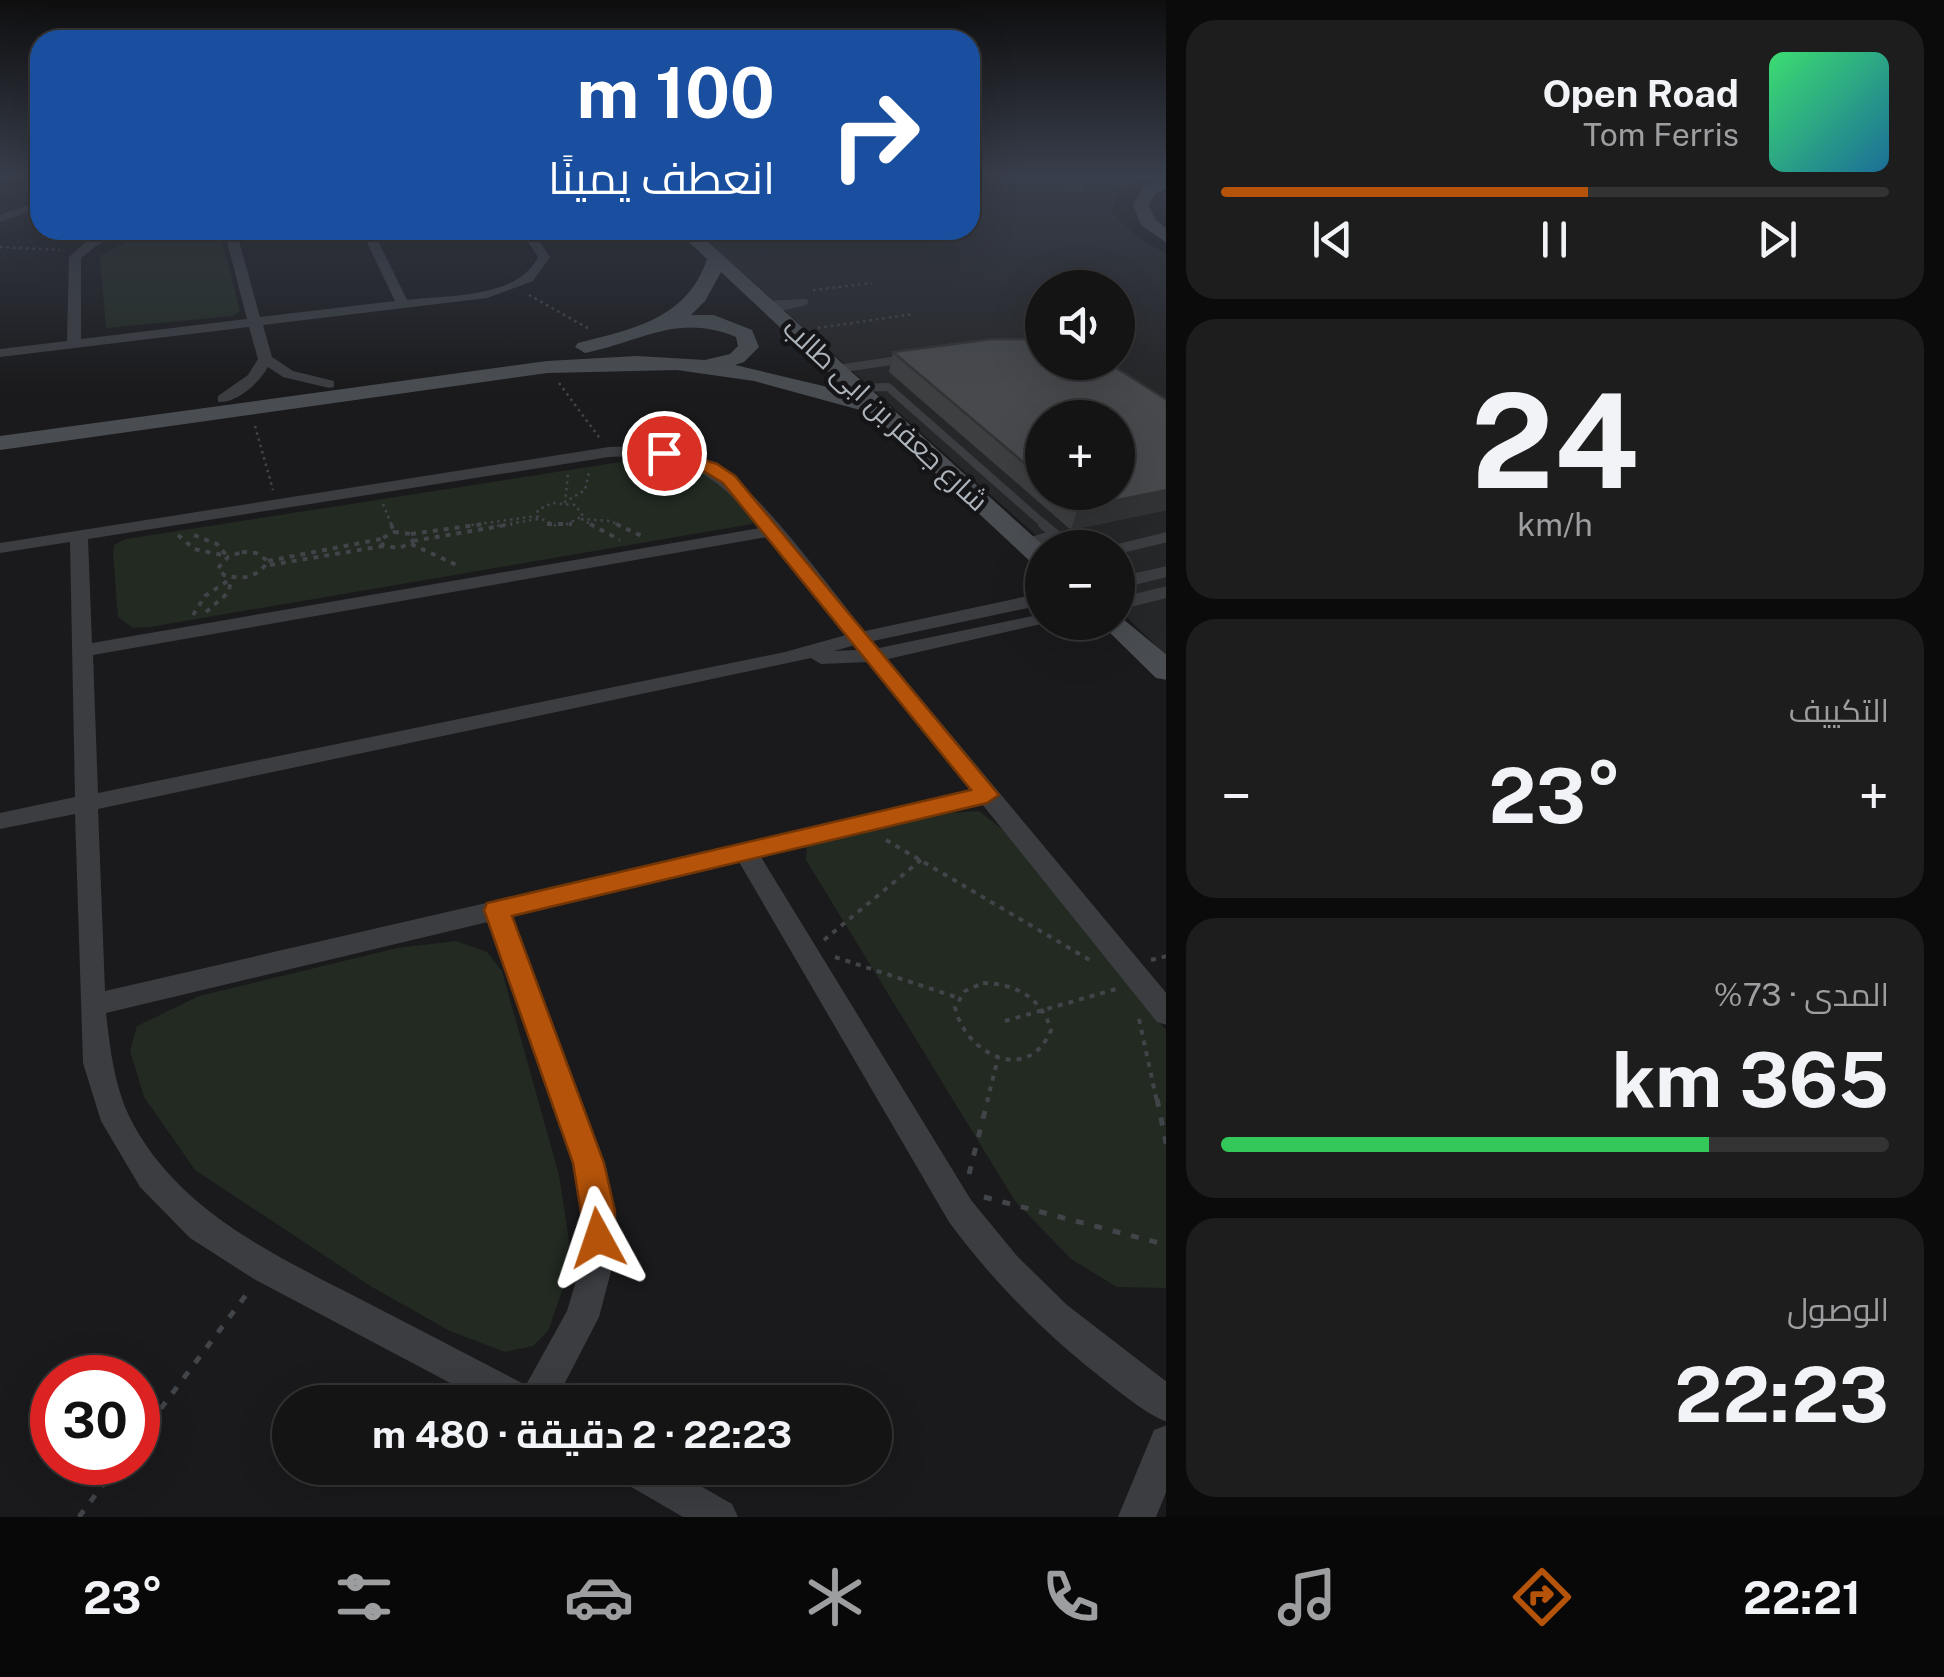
<!DOCTYPE html>
<html lang="ar">
<meta charset="utf-8">
<style>
:root{--surface:#141415;--page:#1d1d1e;--text:#f1f3f6;--muted:#9d9ea0;--line:#333334;--accent:#b45309}
body{margin:0;font-family:"Public Sans",Cairo,sans-serif;background:var(--page);color:var(--text);direction:rtl;height:100vh;display:flex;flex-direction:column;font-size:38px;white-space:nowrap}
*{box-sizing:border-box;margin:0}
p{font-size:32px;color:var(--muted)}
.icon{flex:none;width:55px;height:55px;fill:none;stroke:currentColor;stroke-width:2;stroke-linecap:round;stroke-linejoin:round}
.map{position:relative;flex:1;overflow:hidden;direction:ltr}
.drawer{display:flex;flex-direction:column;gap:20px;padding:20px;background:#0b0b0c;width:778px}
.drawer>*{flex:none}
.guide{position:absolute;left:30px;top:30px;width:950px;height:210px;border-radius:30px;box-shadow:0 10px 40px #0002,0 0 0 2px var(--line);direction:rtl;background:#1a4fa0;color:#fff;overflow:hidden}
.fabs{position:absolute;left:1025px;top:270px;display:grid;gap:20px}
.fabs a{display:grid;place-items:center;width:110px;height:110px;border-radius:50%;background:var(--surface);box-shadow:0 10px 40px #0002,0 0 0 2px var(--line);font-size:50px}
.speed{position:absolute;left:30px;top:1355px;display:flex;gap:20px;font-size:50px;font-weight:700;text-align:center}
.speed>*{display:grid;place-content:center;width:130px;height:130px;border-radius:50%;background:var(--surface);box-shadow:0 10px 40px #0002,0 0 0 2px var(--line);line-height:1}
.speed .limit{border:15px solid #d22;background:#fff;color:#111}
.pin{position:absolute;display:grid;place-items:center;width:85px;height:85px;color:#fff;margin:-42px;border:5px solid #fff;border-radius:50%;box-shadow:0 2px 10px #0007}
.me{position:absolute;width:110px;margin:-55px;rotate:355deg;stroke-linejoin:round;filter:drop-shadow(0 0 8px #0008)}
.turn{display:flex;align-items:center;gap:35px;height:210px;padding:0 40px;font-size:45px}
.turn .icon{width:130px;height:130px;stroke-width:2.5}
.turn b{display:block;font-size:70px;line-height:85px}
.big{font-size:75px;font-weight:700;line-height:1.1}
.drawer .tile{flex:1;display:flex;flex-direction:column;justify-content:center;gap:15px;min-width:0;padding:0 35px;border-radius:30px;background:var(--page)}
.drawer .dial{align-items:center;gap:0}
.dial b{font-size:130px;line-height:1}
.song{display:flex;align-items:center;gap:30px}
.cover{width:120px;height:120px;border-radius:15px;background:linear-gradient(135deg,hsl(140 70% 55%),hsl(200 70% 35%))}
.played{height:10px;border-radius:5px;background:linear-gradient(90deg,var(--accent) 55%,var(--line) 55%)}
.keys{display:flex;justify-content:space-around;direction:ltr}
.heat{display:flex;justify-content:space-between;align-items:center;font-size:55px;direction:ltr}
.charge{height:15px;border-radius:8px;background:linear-gradient(90deg,#34c759 73%,var(--line) 0)}
.trip{position:absolute;left:272px;top:1385px;width:620px;height:100px;border-radius:50px;background:var(--surface);box-shadow:0 10px 40px #0002,0 0 0 2px var(--line);font-weight:700;line-height:100px;text-align:center;direction:rtl}
.tab-bar{display:flex;height:160px;justify-content:space-around;align-items:center;background:#080808;color:var(--muted)}
.tab-bar .icon{width:70px;height:70px}
.tab-bar .on{color:var(--accent)}
.tab-bar b{font-size:45px;color:var(--text)}
main{display:flex;flex:1;min-height:0}
.map>svg:first-child{display:block}
.built{fill:#262729;fill-rule:evenodd}
.green{fill:#222a22}
.lines{fill:none;stroke-linecap:round;stroke-linejoin:round}
.path-far2{stroke:#414448;stroke-width:2.5;stroke-dasharray:2.5 4;stroke-linecap:butt}
.path-far1{stroke:#414448;stroke-width:4;stroke-dasharray:5 6;stroke-linecap:butt}
.path{stroke:#414448;stroke-width:5;stroke-dasharray:8 11;stroke-linecap:butt}
.lane-far2{stroke:#3b3d41;stroke-width:6}
.lane-far1{stroke:#3b3d41;stroke-width:8}
.lane{stroke:#3b3d41;stroke-width:10}
.street{fill:#3b3d41;fill-rule:evenodd}
.secondary{fill:#494d51;fill-rule:evenodd}
.wall{fill:#3d3f41;fill-rule:evenodd}
.shaded-wall{fill:#323335}
.building{fill:#47494c;stroke:#323335;stroke-width:2.5}
.route{fill:#b45309;stroke:#753606;stroke-width:2.5}
.labels{text-anchor:middle;dominant-baseline:central;stroke-width:9;stroke-linejoin:round;paint-order:stroke}
.far-street-label{font-size:28px;fill:#adb4bb;stroke:#151517}
</style>
<main>
<section class="drawer">
<div class="tile">
<div class="song"><i class="cover"></i><div><b>Open Road</b><p>Tom Ferris</p></div></div>
<div class="played"></div>
<div class="keys"><svg class="icon" aria-label="previous" viewBox="0 0 24 24"><path d="M18 5L8 12l10 7zM5 5v14"/></svg><svg class="icon" aria-label="pause" viewBox="0 0 24 24"><path d="M8 5v14M16 5v14"/></svg><svg class="icon" aria-label="next" viewBox="0 0 24 24"><path d="M6 5l10 7-10 7zM19 5v14"/></svg></div>
</div>
<div class="tile dial"><b>24</b><p>km/h</p></div>
<div class="tile"><p>التكييف</p>
<div class="heat"><a>−</a><b class="big">23°</b><a>+</a></div>
</div>
<div class="tile"><p>المدى · 73%</p><b class="big">365 km</b><div class="charge"></div></div>
<div class="tile"><p>الوصول</p><b class="big">22:23</b></div>
</section>
<div class="map">
<svg width="1167" height="1517" viewBox="0 0 1167 1517">
<rect width="100%" height="100%" fill="#1a1a1c"/>
<path class="built" d="M970 177H1142L1118 190 1111 213 1140 239 1166 253V655L1118 609V548L1049 547 695 230H970ZM1042 288H1118V362H1042ZM1042 418H1118V492H1042Z"/>
<path class="green" d="M148 230H219L240 311 233 316 106 328 100 256Z
M666 460 713 474 755 517 752 524 150 627 133 628 118 617 113 553 114 545 126 539 627 461Z
M979 811 1011 836 1166 1030V1288L1117 1287 1071 1259 1015 1201 806 860 807 844 819 841 950 813Z
M456 941 487 952 502 971 559 1175 569 1240 567 1277 548 1331 533 1346 505 1352 450 1331 372 1287 195 1170 144 1097 130 1051 137 1026 199 996 397 948Z"/>
<g class="lines">
<path class="path-far2" d="M0 188 30 191
M0 247 60 250
M813 290 872 283
M529 295 591 330
M818 328 913 314
M559 383 601 440
M255 426 273 490
M568 475 565 502 585 490 589 472
M383 504 392 526
M581 519 594 526
M581 519 610 521 621 526
M465 526 536 516
M497 526 538 519
M556 526 536 516 538 510 552 503 575 505 583 516 563 526"/>
<path class="path-far1" d="M391 524 394 532
M547 524H572
M590 524 620 540
M616 524 642 536
M394 532 411 534 413 541 400 548 383 546 381 539Z
M411 534 483 524
M178 535 194 549 227 556
M194 535 217 544 227 556
M413 541 512 524
M411 544 461 567
M242 552 256 553 268 561C258 578 242 580 224 575L218 568 228 557Z
M268 561 381 539
M270 565 383 546
M206 612 228 593 232 578
M193 615 205 596 232 578
M886 840 1093 962
M824 940 921 860
M835 957 959 998
M1151 960 1167 956
M983 983C1016 984 1041 997 1051 1030 1028 1086 965 1054 955 1007L965 991Z
M1139 1019 1157 1102
M1005 1021 1116 989
M987 1102 998 1058"/>
<path class="path" d="M1157 1099 1167 1147
M969 1174 988 1099
M984 1197 1167 1245
M138 1439 252 1287
M79 1517 120 1462"/>
<path class="lane-far2" d="M766 304 805 302 772 310"/>
<path class="lane-far1" d="M837 369 905 359
M857 388 888 387 1046 526"/>
<path class="lane" d="M1027 543 1056 535 1043 524
M1118 549 1167 537"/>
<path class="street" d="M40 201V208L0 222V215Z
M113 230H129L96 246 81 258V339L247 319 224 230H236L260 317 395 301 361 230H373L407 300C446 295 518 299 538 257L520 230H532L550 257 533 281 487 298 263 325 272 357 293 371 334 381V387L329 388 283 377 268 367C258 384 237 403 218 402V396L248 375 258 359 249 327 0 357V349L67 341 69 257 88 240Z
M609 447C645 446 682 448 715 465 758 487 830 589 865 631L1042 593V605L873 641 879 648 1042 614V622H1050L888 659 1167 994V1025L1157 1022 982 804 761 857 971 1200 1017 1256 1067 1305 1167 1382V1422C1145 1413 1126 1397 1108 1383 1047 1336 994 1283 949 1222L739 862 511 916 604 1163 615 1211 613 1264 599 1317 555 1402H486L254 1279 190 1238 140 1187 101 1121 83 1063 75 814 0 829V813L75 797 70 542 0 553V543ZM609 457C684 455 713 470 760 528L92 643 88 539ZM767 537 846 635 785 652 98 793 93 655ZM855 645 858 650 834 651ZM811 658 821 664 868 662 971 791 105 991 98 809ZM488 922 574 1163 583 1211 581 1264 567 1311 526 1385C472 1357 418 1329 364 1301 275 1255 176 1211 129 1116 114 1084 110 1048 106 1013Z
M1167 566V577L1118 589V577Z
M1167 586V598L1118 610V598Z
M1167 1425V1490L1156 1517H1118L1154 1430Z
M616 1468H669L732 1504 738 1517H683L621 1481Z"/>
<path class="secondary" d="M1167 177V188L1155 194 1149 205 1155 219 1167 229V243L1141 225 1133 205 1143 188Z
M676 230H695L1046 548H1042V566L1033 564 871 413 754 381 677 370 547 373 0 450V436L547 361 637 356 705 360 730 354 738 346 736 337C677 313 644 341 585 353L575 347 578 343C633 329 687 319 707 259ZM721 272 849 392 735 365 744 362 759 347 752 330 714 315H691L705 301Z
M1118 615 1167 655V680L1156 678 1099 622H1118Z"/>
</g>
<path class="wall" d="M1087 182 1086 187 1081 192 1065 190 1066 184Z
M992 339H1026L1042 342V362H1107L1167 400V510L1071 530 889 372 893 352ZM1042 418H1118V492H1042Z"/>
<path class="shaded-wall" d="M1167 490V510L1071 530 1078 508Z"/>
<path class="building" d="M1071 179 1087 182 1083 187 1066 184Z
M992 339H1026L1042 342V362H1107L1167 400V490L1078 508 1059 492H1118V418H1042V478L893 352Z"/>
<linearGradient id="sky" x2="0" y2="1"><stop stop-color="#0e0e0f"/><stop offset="0.45" stop-color="#383e4b"/><stop offset="1" stop-color="#383e4b" stop-opacity="0"/></linearGradient>
<rect width="1167" height="390" fill="url(#sky)"/>
<path class="route" d="M664 448 717 464 735 476 999 795 987 803 512 916 604 1163 615 1211V1238L610 1249 598 1253 587 1249 573 1163 484 910 487 903 971 790 723 483 705 472 658 457 655 453Z"/>
<g class="labels">
<g class="far-street-label">
<text transform="translate(886 414) rotate(43)">شارع جعفر بن ابى طالب</text>
</g>
</g>
</svg>
<div class="fabs">
<a><svg class="icon" aria-label="sound" viewBox="0 0 24 24"><path d="M4 9h4l5-4v14l-5-4H4zM17 9q2 3 0 6"/></svg></a>
<a>+</a>
<a>−</a>
</div>
<div class="speed"><div class="limit">30</div></div>
<div class="pin" style="left:664px;top:453px;background:#d93025"><svg class="icon" aria-label="arrive" viewBox="0 0 24 24"><path d="M6 21V4h12l-3 4 3 4H6"/></svg></div>
<svg class="me" style="left:598px;top:1238px" viewBox="-20 -20 40 40"><path d="M0-17L14 15 0 8-14 15z" fill="#b45309" stroke="#fff" stroke-width="4"/></svg>
<div class="trip">22:23 · 2 دقيقة · 480 m</div>
<div class="guide">
<div class="turn"><svg class="icon" aria-label="right" viewBox="0 0 24 24"><path d="M7 20v-9h11M14 6l5 5-5 5"/></svg><div><b>100 m</b>انعطف يمينًا</div></div>
</div>
</div>
</main>
<nav class="tab-bar">
<b>22:21</b>
<svg class="icon on" aria-label="directions" viewBox="0 0 24 24"><path d="M12 3l9 9-9 9-9-9zM9 14v-3h6M13 9l2 2-2 2"/></svg>
<svg class="icon" aria-label="music" viewBox="0 0 24 24"><path d="M9 18V5l10-2v13"/><circle cx="6" cy="18" r="3"/><circle cx="16" cy="16" r="3"/></svg>
<svg class="icon" aria-label="phone" viewBox="0 0 24 24"><path d="M5 4h4l2 5-3 2q2 4 5 5l2-3 5 2v4C11 20 4 13 5 4z"/></svg>
<svg class="icon" aria-label="climate" viewBox="0 0 24 24"><path d="M12 3v18M4 7l16 10M4 17L20 7"/></svg>
<svg class="icon" aria-label="car" viewBox="0 0 24 24"><path d="M5 17H2v-5l4-1 3-4h7l3 4 3 1v5h-3M9 17h6M6 11h13"/><circle cx="7" cy="17" r="2"/><circle cx="17" cy="17" r="2"/></svg>
<svg class="icon" aria-label="filters" viewBox="0 0 24 24"><path d="M4 7h16M4 17h16"/><circle cx="9" cy="7" r="2"/><circle cx="15" cy="17" r="2"/></svg>
<b>23°</b>
</nav>
